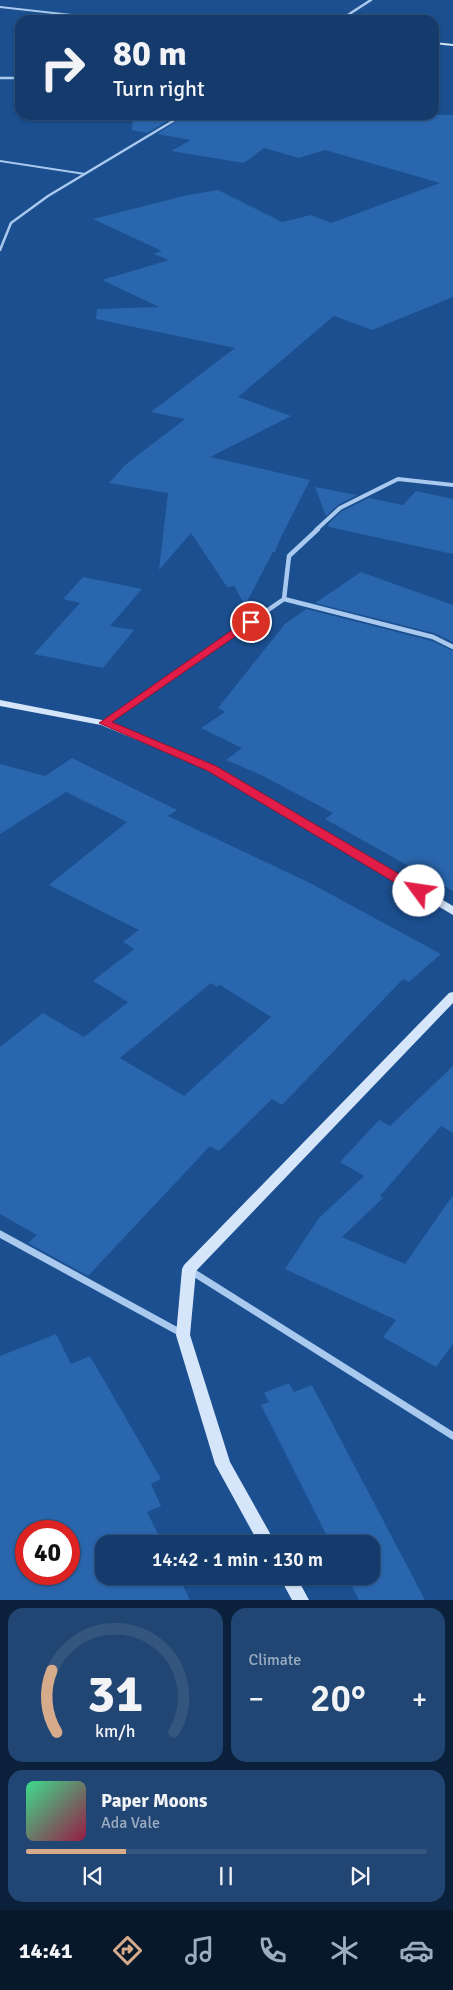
<!DOCTYPE html>
<meta charset="utf-8">
<style>
:root{--surface:#143b6b;--page:#214673;--text:#f1f3f6;--muted:#9dadc1;--line:#33557e;--accent:#d6ab8b}
body{margin:0;font-family:Signika,sans-serif;background:var(--page);color:var(--text);height:100vh;display:flex;flex-direction:column;font-size:19px;white-space:nowrap}
*{box-sizing:border-box;margin:0}
p{font-size:16px;color:var(--muted)}
.icon{flex:none;width:28px;height:28px;fill:none;stroke:currentColor;stroke-width:2;stroke-linecap:round;stroke-linejoin:round}
.map{position:relative;height:1600px;overflow:hidden}
.side{display:flex;flex-direction:column;gap:8px;padding:8px;background:#0b203b;flex:1}
.side>*{flex:none}
.banner{position:absolute;left:15px;top:15px;width:424px;height:105px;border-radius:15px;box-shadow:0 1px 4px #0004,0 0 0 1px var(--line);background:#143b6b;color:var(--text);overflow:hidden}
.speed{position:absolute;left:15px;top:1520px;display:flex;gap:10px;font-size:25px;font-weight:700;text-align:center}
.speed>*{display:grid;place-content:center;width:65px;height:65px;border-radius:50%;background:var(--surface);box-shadow:0 1px 4px #0004,0 0 0 1px var(--line);line-height:1}
.speed .limit{border:8px solid #d22;background:#fff;color:#111}
.pin{position:absolute;display:grid;place-items:center;width:42px;height:42px;color:#fff;margin:-21px;border:2px solid #fff;border-radius:50%;box-shadow:0 1px 5px #0007}
.me{position:absolute;width:55px;margin:-28px;rotate:301deg;stroke-linejoin:round;filter:drop-shadow(0 0 4px #0008)}
.turn{display:flex;align-items:center;gap:18px;height:105px;padding:0 15px;font-size:22px}
.turn .icon{width:65px;height:65px;stroke-width:2.5}
.turn b{display:block;font-size:35px;line-height:42px}
.big{font-size:38px;font-weight:600;line-height:1.1}
.side .card{flex:1;display:flex;flex-direction:column;justify-content:center;gap:8px;min-width:0;padding:0 18px;border-radius:15px;background:var(--page)}
.side .dial{align-items:center;gap:0}
.dial svg{height:130px;overflow:visible;fill:none;stroke:var(--line);stroke-width:7;stroke-linecap:round;text-anchor:middle}
.dial text{fill:var(--text);stroke:none}
.song{display:flex;align-items:center;gap:15px}
.cover{width:60px;height:60px;border-radius:8px;background:linear-gradient(135deg,hsl(150 70% 55%),hsl(340 70% 35%))}
.played{height:5px;border-radius:2px;background:linear-gradient(90deg,var(--accent) 25%,var(--line) 25%)}
.keys{display:flex;justify-content:space-around;direction:ltr}
.heat{display:flex;justify-content:space-between;align-items:center;font-size:28px;direction:ltr}
.side .tiles{flex:1;display:grid;gap:8px;grid-template-columns:1fr 1fr}
.card:last-child{grid-column:span 2}
.trip{position:absolute;left:95px;top:1535px;width:285px;height:50px;border-radius:15px;background:var(--surface);box-shadow:0 1px 4px #0004,0 0 0 1px var(--line);font-weight:600;line-height:50px;text-align:center}
.tabs{display:flex;height:80px;justify-content:space-around;align-items:center;background:#08182b;color:var(--muted)}
.tabs .icon{width:35px;height:35px}
.tabs .on{color:var(--accent)}
.tabs b{font-size:22px;color:var(--text)}
.map>svg:first-child{display:block}
.building{fill:#2a66ad;fill-rule:evenodd}
.lines{fill:none;stroke-linecap:round;stroke-linejoin:round}
.lane{stroke:#a9c9ee;stroke-width:2}
.street-far3{stroke:#a9c9ee;stroke-width:2.5}
.street-far2{stroke:#a9c9ee;stroke-width:4}
.street-far1{stroke:#a9c9ee;stroke-width:4.5}
.street{stroke:#a9c9ee;stroke-width:7}
.secondary{fill:#d6e6fa;fill-rule:evenodd}
.route{fill:#e11d48;stroke:#92132f}
</style>
<div class="map">
<svg width="453" height="1600" viewBox="0 0 453 1600">
<rect width="100%" height="100%" fill="#1b4f8f"/>
<path class="building" d="M133 115H177L147 133 132 130Z
M186 115H453V297L372 330 334 316 238 397 291 416 210 457 310 480 281 537 275 552H273L245 605 234 586 227 587 191 533 159 570 168 493 109 483 125 465 185 419 151 412 235 348 96 319 97 309 159 307 102 280 169 260 153 254 162 251 93 219 188 195 218 190 282 222 311 215 331 223 440 183 325 150 299 158 264 148 244 163 171 151 191 140 157 134Z
M315 487 357 495 338 505 326 516Z
M416 491 453 499V554L329 527 328 524 342 511 369 498 403 505Z
M361 572 453 605V642L434 633 315 603Z
M83 577 142 589 110 626 134 630 103 668 34 654 80 603 63 599Z
M306 609 432 641 453 651V891L325 819 333 813 261 775 226 760 242 748 201 728 225 712 218 708 285 624Z
M72 758 177 810 168 816 310 883 441 954 409 982 403 979 282 1105 272 1099 219 1151 210 1146 88 1276 28 1243 37 1235 0 1214V1047L43 1013 84 1037 128 1002 93 981 134 949 123 942 139 930 49 885 127 822 66 792 0 834V764L45 776ZM211 983 217 987 220 985 271 1017 184 1096 120 1058Z
M453 1066V1133L441 1126 380 1196 383 1198 342 1237 405 1264 453 1195V1344L436 1367 383 1337 396 1320 285 1269 319 1218 364 1176 340 1162 379 1120 390 1126Z
M56 1334 71 1364 90 1356 161 1479 151 1484 161 1506 147 1512 163 1544H104V1576H178L190 1600H0V1356ZM26 1531H69V1574H26Z
M289 1383 294 1392 312 1385 425 1600H359L347 1576H371V1544H331L261 1405 269 1402 264 1393Z"/>
<g class="lines">
<path class="lane" d="M0 7 116 20
M0 161 85 174"/>
<path class="street-far3" d="M340 20 371 0
M0 78H20
M0 250 11 223 48 196 183 115"/>
<path class="street-far2" d="M316 530 340 508 398 479 453 485"/>
<path class="street-far1" d="M284 599 289 556 318 529
M104 723 284 599 433 637 453 647"/>
<path class="street" d="M0 1234 181 1333
M191 1271 453 1436"/>
<path class="secondary" d="M434 42 453 44V46L434 44Z
M0 700 107 721 215 766 453 906V915L209 770 101 725 0 706Z
M453 992V1003L196 1271 190 1335 230 1462 276 1544H259L215 1464 176 1335 182 1269 184 1265 449 993Z
M279 1576H296L309 1600H292Z"/>
</g>
<path class="route" d="M248 619H251L256 622 112 722 216 766 423 888 425 891 423 894H414L208 771 99 723Z"/>
</svg>
<div class="speed"><div class="limit">40</div></div>
<div class="pin" style="left:251px;top:622px;background:#d93025"><svg class="icon" aria-label="arrive" viewBox="0 0 24 24"><path d="M6 21V4h12l-3 4 3 4H6"/></svg></div>
<svg class="me" style="left:419px;top:891px" viewBox="-20 -20 40 40"><circle r="19" fill="#fff"/><path d="M0-13L10 11 0 6-10 11z" fill="#e11d48"/></svg>
<div class="trip">14:42 · 1 min · 130 m</div>
<div class="banner">
<div class="turn"><svg class="icon" aria-label="right" viewBox="0 0 24 24"><path d="M7 20v-9h11M14 6l5 5-5 5"/></svg><div><b>80 m</b>Turn right</div></div>
</div>
</div>
<section class="side">
<div class="tiles">
<div class="card dial"><svg viewBox="0 0 100 80">
<path d="M14 69A42 42 0 1 1 86 69"/>
<path d="M14 69A42 42 0 0 1 11 31" stroke="#d6ab8b"/>
<text x="50" y="56" font-size="32" font-weight="700">31</text>
<text x="50" y="72" font-size="11">km/h</text>
</svg></div>
<div class="card"><p>Climate</p>
<div class="heat"><a>−</a><b class="big">20°</b><a>+</a></div>
</div>
<div class="card">
<div class="song"><i class="cover"></i><div><b>Paper Moons</b><p>Ada Vale</p></div></div>
<div class="played"></div>
<div class="keys"><svg class="icon" aria-label="previous" viewBox="0 0 24 24"><path d="M18 5L8 12l10 7zM5 5v14"/></svg><svg class="icon" aria-label="pause" viewBox="0 0 24 24"><path d="M8 5v14M16 5v14"/></svg><svg class="icon" aria-label="next" viewBox="0 0 24 24"><path d="M6 5l10 7-10 7zM19 5v14"/></svg></div>
</div>
</div>
</section>
<nav class="tabs">
<b>14:41</b>
<svg class="icon on" aria-label="directions" viewBox="0 0 24 24"><path d="M12 3l9 9-9 9-9-9zM9 14v-3h6M13 9l2 2-2 2"/></svg>
<svg class="icon" aria-label="music" viewBox="0 0 24 24"><path d="M9 18V5l10-2v13"/><circle cx="6" cy="18" r="3"/><circle cx="16" cy="16" r="3"/></svg>
<svg class="icon" aria-label="phone" viewBox="0 0 24 24"><path d="M5 4h4l2 5-3 2q2 4 5 5l2-3 5 2v4C11 20 4 13 5 4z"/></svg>
<svg class="icon" aria-label="climate" viewBox="0 0 24 24"><path d="M12 3v18M4 7l16 10M4 17L20 7"/></svg>
<svg class="icon" aria-label="car" viewBox="0 0 24 24"><path d="M5 17H2v-5l4-1 3-4h7l3 4 3 1v5h-3M9 17h6M6 11h13"/><circle cx="7" cy="17" r="2"/><circle cx="17" cy="17" r="2"/></svg>
</nav>
